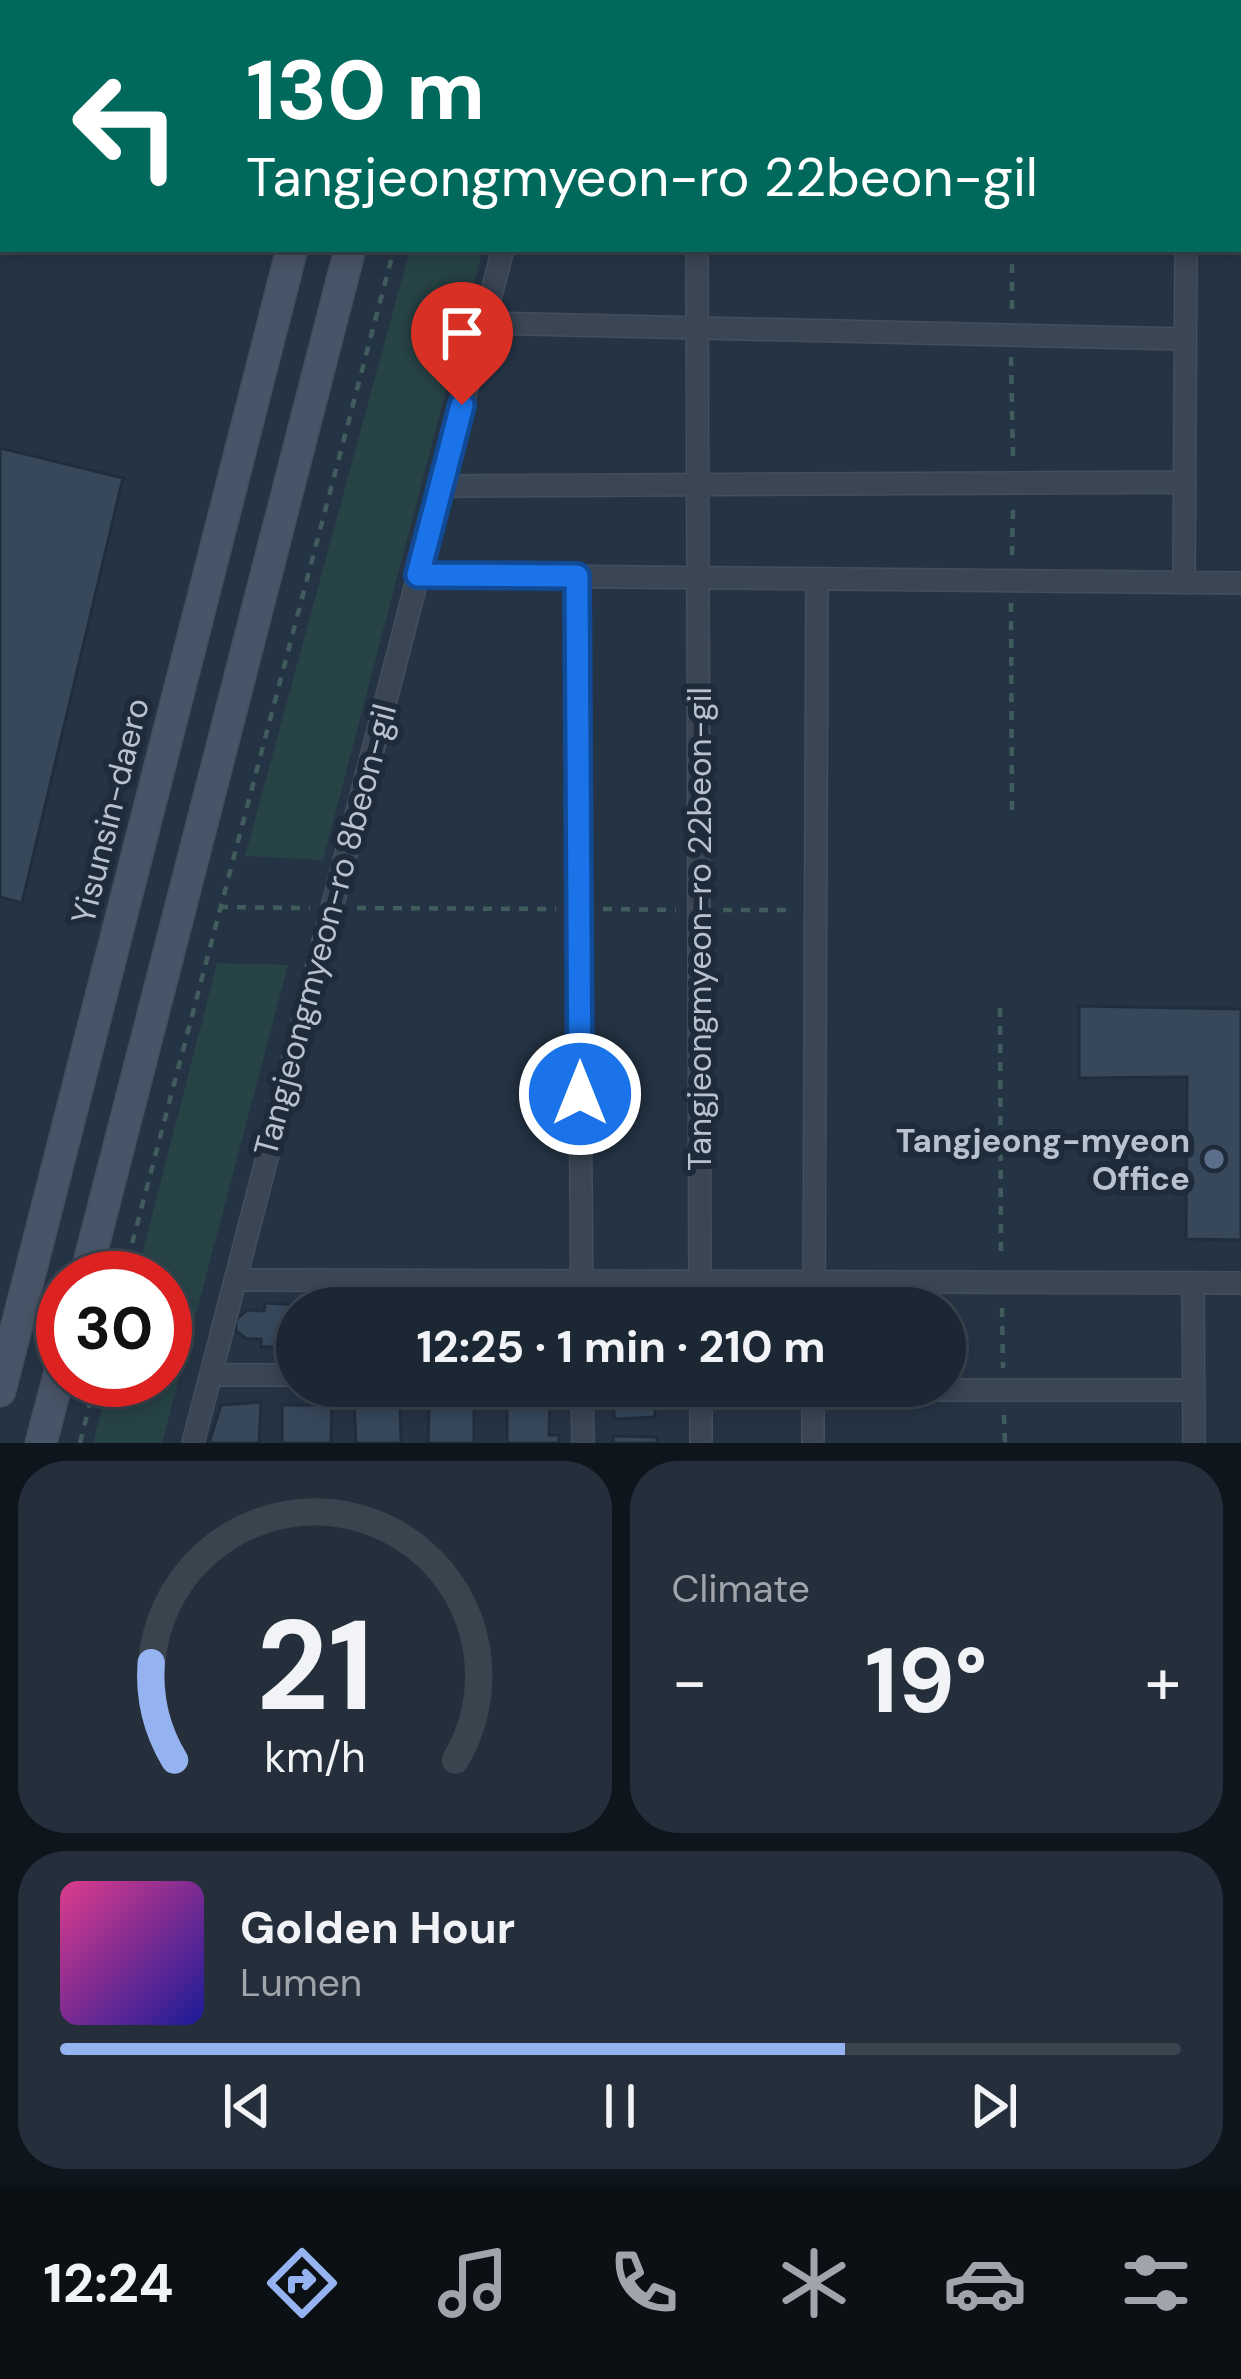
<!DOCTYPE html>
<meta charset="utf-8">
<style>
:root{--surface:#1c2734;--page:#252f3c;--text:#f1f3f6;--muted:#a0a5ac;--line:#3a444f;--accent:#95b2f1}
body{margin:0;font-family:"DM Sans",sans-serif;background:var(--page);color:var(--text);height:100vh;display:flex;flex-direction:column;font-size:45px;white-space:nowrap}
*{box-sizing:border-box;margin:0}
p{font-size:39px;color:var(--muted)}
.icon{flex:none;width:66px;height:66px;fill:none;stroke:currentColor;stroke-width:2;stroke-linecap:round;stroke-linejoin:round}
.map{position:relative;height:1443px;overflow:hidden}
.details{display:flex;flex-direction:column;gap:18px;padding:18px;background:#0f151d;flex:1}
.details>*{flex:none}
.guide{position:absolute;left:0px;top:0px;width:1242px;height:252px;box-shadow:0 6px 18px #0003,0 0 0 3px var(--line);background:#00695c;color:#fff;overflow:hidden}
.speed{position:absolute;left:36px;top:1251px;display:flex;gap:24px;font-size:60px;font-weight:700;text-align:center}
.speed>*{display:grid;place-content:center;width:156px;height:156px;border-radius:50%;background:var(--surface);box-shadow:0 6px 18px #0003,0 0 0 3px var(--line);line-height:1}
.speed .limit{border:18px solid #d22;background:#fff;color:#111}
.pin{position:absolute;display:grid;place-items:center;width:102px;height:102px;color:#fff;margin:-123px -51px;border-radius:50% 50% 50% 0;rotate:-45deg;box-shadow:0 0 12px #0007}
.pin .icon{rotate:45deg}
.me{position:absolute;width:132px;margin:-66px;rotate:0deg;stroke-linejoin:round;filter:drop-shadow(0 0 9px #0008)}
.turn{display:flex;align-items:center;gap:42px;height:252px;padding:0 48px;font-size:54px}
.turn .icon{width:156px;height:156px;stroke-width:2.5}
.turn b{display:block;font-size:84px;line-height:102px}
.big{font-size:90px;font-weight:700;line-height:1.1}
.details .tile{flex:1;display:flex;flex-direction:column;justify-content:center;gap:18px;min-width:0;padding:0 42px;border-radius:48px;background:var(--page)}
.details .dial{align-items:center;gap:0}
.dial svg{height:312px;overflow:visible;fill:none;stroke:var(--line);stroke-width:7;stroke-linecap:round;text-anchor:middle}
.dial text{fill:var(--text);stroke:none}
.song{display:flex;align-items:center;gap:36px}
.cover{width:144px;height:144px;border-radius:18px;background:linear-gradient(135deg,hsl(330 70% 55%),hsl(240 70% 35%))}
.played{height:12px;border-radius:6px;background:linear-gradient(90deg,var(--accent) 70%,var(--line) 70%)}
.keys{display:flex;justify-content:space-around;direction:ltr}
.heat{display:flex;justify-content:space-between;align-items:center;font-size:66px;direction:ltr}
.details .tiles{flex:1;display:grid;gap:18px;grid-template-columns:1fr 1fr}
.tile:last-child{grid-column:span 2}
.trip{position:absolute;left:276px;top:1287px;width:690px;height:120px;border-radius:60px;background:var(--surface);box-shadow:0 6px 18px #0003,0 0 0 3px var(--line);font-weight:700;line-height:120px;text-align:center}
.dock{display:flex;height:192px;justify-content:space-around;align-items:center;background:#0b1015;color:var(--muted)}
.dock .icon{width:84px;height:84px}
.dock .on{color:var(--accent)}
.dock b{font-size:54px;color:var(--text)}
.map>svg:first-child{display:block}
.green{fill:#274346}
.building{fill:#37485b;stroke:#202d3c;stroke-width:3}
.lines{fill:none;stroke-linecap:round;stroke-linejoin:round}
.street-casing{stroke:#444f5e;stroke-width:24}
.secondary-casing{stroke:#444f5e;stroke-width:33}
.path{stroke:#415c5d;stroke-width:4.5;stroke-dasharray:9 9;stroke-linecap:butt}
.street{stroke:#3a4654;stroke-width:21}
.secondary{stroke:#485568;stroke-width:30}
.route-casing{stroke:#114b97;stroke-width:30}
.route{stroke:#1a73e8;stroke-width:21}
.service-dot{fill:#5c6f8a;stroke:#1e2b3a;stroke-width:4.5}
.labels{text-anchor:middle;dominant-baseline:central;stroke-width:12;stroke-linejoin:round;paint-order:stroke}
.street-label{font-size:33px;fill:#b8c1ce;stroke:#1e2b3a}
.poi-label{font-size:33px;font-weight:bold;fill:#b8c1ce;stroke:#1e2b3a;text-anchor:end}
</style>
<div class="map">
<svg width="1241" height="1443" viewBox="0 0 1241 1443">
<rect width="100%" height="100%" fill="#253445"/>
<path class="green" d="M410 249H483L323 860 245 856Z
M217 963 288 965 162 1443H93L109 1380H165V1278H136Z"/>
<path class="building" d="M0 448 123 478 22 903 0 897Z
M1079 1006 1241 1009V1240L1186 1239 1187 1077 1079 1078Z
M387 1302V1308H321V1305Z
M265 1303 299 1305 297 1347H261V1339H247L236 1331V1320L247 1310 264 1311Z
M460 1304V1308H405V1306Z
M614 1386H655V1417L614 1419Z
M529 1396V1401L550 1402 549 1435H559V1443H507V1397Z
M261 1402 259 1443H209L221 1405Z
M354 1403 400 1404 401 1443H356Z
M282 1405H332L331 1443H282Z
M474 1405V1443H428L429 1406Z
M613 1436 657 1437V1443H613Z"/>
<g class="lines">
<g class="street-casing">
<path id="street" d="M617 0 624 3
M817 0V3
M1011 0V3
M567 3 568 0
M1187 3V0
M1239 32H1241
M697 249 700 1308
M484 323 1185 339
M441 486 1185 482
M418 575 1241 583
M576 576 582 1308
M1184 583 1186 249
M235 1280 1241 1283
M1193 1283 1194 1443
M814 1308 817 579
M211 1375H297
M582 1386 583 1443
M701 1386V1443
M813 1390H1193
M193 1443 503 249
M813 1443V1386"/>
</g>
<g class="secondary-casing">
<path id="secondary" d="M356 3 357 0
M413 3 414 0
M85 1278 350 249
M0 1391 292 249
M41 1443 63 1360"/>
</g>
<path class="path" d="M460 3 461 0
M1012 309V249
M1011 357 1013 459
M1012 555 1013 507
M1011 603 1012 819
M219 907 310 908
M357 908 556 909
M603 909 676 910
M723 910H790
M1000 1008 1001 1260
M123 1278 394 249
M1002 1308 1003 1368
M1004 1415 1005 1443
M80 1443 96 1380"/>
<use href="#street" class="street"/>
<use href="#secondary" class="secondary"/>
</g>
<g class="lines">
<g class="route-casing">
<path id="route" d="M462 405 418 575 577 576 580 1094"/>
</g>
<use href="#route" class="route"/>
</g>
<circle class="service-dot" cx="1214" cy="1159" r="12"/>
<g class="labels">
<g class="street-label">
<text transform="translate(110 811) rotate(-76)">Yisunsin-daero</text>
<text transform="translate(699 929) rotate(-90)">Tangjeongmyeon-ro 22beon-gil</text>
<text transform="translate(325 930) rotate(-75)">Tangjeongmyeon-ro 8beon-gil</text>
</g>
<g class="poi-label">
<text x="1190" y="1140">Tangjeong-myeon<tspan x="1190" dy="38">Office</tspan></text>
</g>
</g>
</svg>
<div class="speed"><div class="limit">30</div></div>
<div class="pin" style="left:462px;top:405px;background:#d93025"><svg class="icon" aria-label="arrive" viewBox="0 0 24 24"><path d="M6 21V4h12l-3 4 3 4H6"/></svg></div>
<svg class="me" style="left:580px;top:1094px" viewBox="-20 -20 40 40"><circle r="17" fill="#1a73e8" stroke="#fff" stroke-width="3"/><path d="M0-11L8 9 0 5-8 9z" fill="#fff"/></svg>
<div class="trip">12:25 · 1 min · 210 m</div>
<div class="guide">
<div class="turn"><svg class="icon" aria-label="left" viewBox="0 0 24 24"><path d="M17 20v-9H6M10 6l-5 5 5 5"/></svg><div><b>130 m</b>Tangjeongmyeon-ro 22beon-gil</div></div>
</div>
</div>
<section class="details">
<div class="tiles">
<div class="tile dial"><svg viewBox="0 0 100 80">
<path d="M14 69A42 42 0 1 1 86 69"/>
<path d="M14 69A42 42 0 0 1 8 44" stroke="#95b2f1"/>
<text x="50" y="56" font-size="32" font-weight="700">21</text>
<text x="50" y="72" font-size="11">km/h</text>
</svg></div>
<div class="tile"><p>Climate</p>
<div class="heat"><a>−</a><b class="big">19°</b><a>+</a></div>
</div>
<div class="tile">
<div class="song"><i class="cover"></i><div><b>Golden Hour</b><p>Lumen</p></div></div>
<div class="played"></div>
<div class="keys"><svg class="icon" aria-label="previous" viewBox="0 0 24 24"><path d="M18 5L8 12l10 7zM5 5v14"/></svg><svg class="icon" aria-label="pause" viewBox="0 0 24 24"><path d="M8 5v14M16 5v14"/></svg><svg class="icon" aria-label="next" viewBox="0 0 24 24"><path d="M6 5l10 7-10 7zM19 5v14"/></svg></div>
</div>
</div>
</section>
<nav class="dock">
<b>12:24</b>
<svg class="icon on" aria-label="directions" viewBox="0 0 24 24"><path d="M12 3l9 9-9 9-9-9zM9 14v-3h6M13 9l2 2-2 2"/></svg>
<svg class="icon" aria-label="music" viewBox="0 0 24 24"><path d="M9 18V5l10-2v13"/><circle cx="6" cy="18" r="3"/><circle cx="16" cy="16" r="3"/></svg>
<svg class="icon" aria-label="phone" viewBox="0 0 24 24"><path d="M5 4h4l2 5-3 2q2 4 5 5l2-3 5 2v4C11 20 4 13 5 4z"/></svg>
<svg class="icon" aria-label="climate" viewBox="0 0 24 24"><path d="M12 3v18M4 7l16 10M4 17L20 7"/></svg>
<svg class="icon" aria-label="car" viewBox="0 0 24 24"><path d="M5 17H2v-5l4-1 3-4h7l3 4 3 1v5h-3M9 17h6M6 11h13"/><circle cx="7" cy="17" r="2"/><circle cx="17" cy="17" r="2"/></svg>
<svg class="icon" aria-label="filters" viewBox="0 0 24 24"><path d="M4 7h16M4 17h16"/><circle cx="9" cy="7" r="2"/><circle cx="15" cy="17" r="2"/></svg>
</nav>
